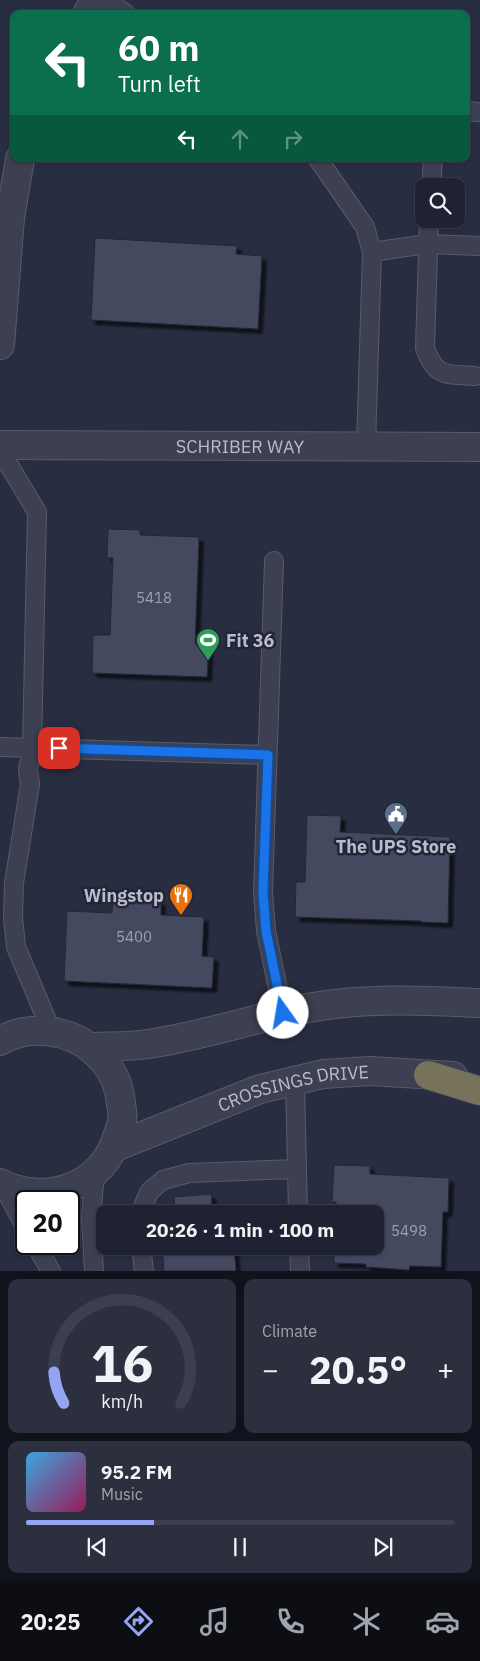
<!DOCTYPE html>
<meta charset="utf-8">
<style>
:root{--surface:#1e2232;--page:#2b2f3e;--text:#f1f3f6;--muted:#a1a4ac;--line:#3c3f4d;--accent:#96a4f4}
body{margin:0;font-family:"IBM Plex Sans",sans-serif;background:var(--page);color:var(--text);height:100vh;display:flex;flex-direction:column;font-size:19px;white-space:nowrap}
*{box-sizing:border-box;margin:0}
p{font-size:16px;color:var(--muted)}
.icon{flex:none;width:28px;height:28px;fill:none;stroke:currentColor;stroke-width:2;stroke-linecap:round;stroke-linejoin:round}
.map{position:relative;height:1271px;overflow:hidden}
.panel{display:flex;flex-direction:column;gap:8px;padding:8px;background:#10131c;flex:1}
.panel>*{flex:none}
.hud{position:absolute;left:10px;top:10px;width:460px;height:152px;border-radius:10px;box-shadow:0 1px 4px #0004,0 0 0 1px var(--line);background:#0b6e4f;color:#fff;overflow:hidden}
.fabs{position:absolute;left:415px;top:178px;display:grid;gap:10px}
.fabs a{display:grid;place-items:center;width:50px;height:50px;border-radius:10px;background:var(--surface);box-shadow:0 1px 4px #0004,0 0 0 1px var(--line);font-size:25px}
.speed{position:absolute;left:15px;top:1190px;display:flex;gap:10px;font-size:25px;font-weight:700;text-align:center}
.speed>*{display:grid;place-content:center;width:65px;height:65px;border-radius:50%;background:var(--surface);box-shadow:0 1px 4px #0004,0 0 0 1px var(--line);line-height:1}
.speed .limit{border:2px solid #111;border-radius:8px;background:#fff;color:#111}
.pin{position:absolute;display:grid;place-items:center;width:42px;height:42px;color:#fff;margin:-21px;border-radius:10px;box-shadow:0 2px 8px #0006}
.me{position:absolute;width:55px;margin:-28px;rotate:347deg;stroke-linejoin:round;filter:drop-shadow(0 0 4px #0008)}
.turn{display:flex;align-items:center;gap:18px;height:105px;padding:0 25px;font-size:22px}
.turn .icon{width:65px;height:65px;stroke-width:2.5}
.turn b{display:block;font-size:35px;line-height:42px}
.lanes{display:flex;align-items:center;height:48px;padding:0 25px;background:#0003;justify-content:center;gap:25px;direction:ltr}
.lanes .off{opacity:.35}
.big{font-size:38px;font-weight:700;line-height:1.1}
.panel .widget{flex:1;display:flex;flex-direction:column;justify-content:center;gap:8px;min-width:0;padding:0 18px;border-radius:10px;background:var(--page)}
.panel .dial{align-items:center;gap:0}
.dial svg{height:130px;overflow:visible;fill:none;stroke:var(--line);stroke-width:7;stroke-linecap:round;text-anchor:middle}
.dial text{fill:var(--text);stroke:none}
.song{display:flex;align-items:center;gap:15px}
.cover{width:60px;height:60px;border-radius:8px;background:linear-gradient(135deg,hsl(200 70% 55%),hsl(330 70% 35%))}
.played{height:5px;border-radius:2px;background:linear-gradient(90deg,var(--accent) 30%,var(--line) 30%)}
.keys{display:flex;justify-content:space-around;direction:ltr}
.heat{display:flex;justify-content:space-between;align-items:center;font-size:28px;direction:ltr}
.panel .tiles{flex:1;display:grid;gap:8px;grid-template-columns:1fr 1fr}
.widget:last-child{grid-column:span 2}
.trip{position:absolute;left:96px;top:1205px;width:288px;height:50px;border-radius:10px;background:var(--surface);box-shadow:0 1px 4px #0004,0 0 0 1px var(--line);font-weight:700;line-height:50px;text-align:center}
.dock{display:flex;height:80px;justify-content:space-around;align-items:center;background:#0c0e14;color:var(--muted)}
.dock .icon{width:35px;height:35px}
.dock .on{color:var(--accent)}
.dock b{font-size:22px;color:var(--text)}
.map>svg:first-child{display:block}
.building{fill:#444a61;stroke:#232739;filter:url(#shadow)}
.lines{fill:none;stroke-linecap:round;stroke-linejoin:round}
.service-casing{stroke:#575b6c;stroke-width:20}
.minor-casing{stroke:#575b6c;stroke-width:30}
.tertiary-casing{stroke:#575b6c;stroke-width:30}
.motorway-casing{stroke:#444859;stroke-width:30}
.service{stroke:#3c4051;stroke-width:18}
.minor{stroke:#3c4051;stroke-width:28}
.tertiary{stroke:#3c4051;stroke-width:28}
.motorway{stroke:#77725a;stroke-width:28}
.route-casing{stroke:#114b97;stroke-width:12}
.route{stroke:#1a73e8;stroke-width:9}
.labels{text-anchor:middle;dominant-baseline:central;stroke-width:5;stroke-linejoin:round;paint-order:stroke}
.number-label{font-size:15px;fill:#9ca0b0}
.street-label{font-size:18px;fill:#b9bccb;stroke:#212537}
.poi-label{font-size:18px;font-weight:bold;fill:#b9bccb;stroke:#212537;text-anchor:start}
</style>
<div class="map">
<svg width="480" height="1271" viewBox="0 0 480 1271">
<defs>
<filter id="shadow"><feDropShadow dx="4.5" dy="4.5" stdDeviation="1" flood-color="#0009"/></filter>
</defs>
<rect width="100%" height="100%" fill="#282d42"/>
<path class="building" d="M95 238 237 246 236 254 262 256 258 329 91 320Z
M108 529 140 530V535L199 537 195 644H209L207 677 92 673 93 635H110L113 558H107Z
M307 815 341 816 340 832 450 837 448 923 421 922V921L295 917 296 882H305Z
M113 898 161 901V915L204 917 202 956 214 957 212 988 64 981 67 911 112 913Z
M334 1165 370 1166V1174L449 1178 448 1212H443L441 1267 410 1266 409 1270 366 1267V1264L334 1263V1246H375V1214H336V1202H332Z
M211 1194 212 1205 231 1203 232 1214H160L159 1209 175 1208 174 1197Z
M162 1246H234L236 1271H164Z"/>
<g class="lines">
<g class="service-casing">
<path id="service" d="M107 0 126 14
M466 111 480 112
M318 159 365 227 372 252 366 446
M431 186 433 159
M429 219 425 348C436 378 446 374 475 376
M372 252 427 244 480 246
M0 450 37 512 32 748 28 770 30 784 14 883 13 917 16 947 51 1030
M274 561 263 892 266 931 283 1013
M0 747 267 755
M295 1081 298 1214
M2 1184 26 1228
M140 1214 149 1192 163 1180 189 1173 296 1169
M35 1244 51 1271
M141 1246 144 1271
M299 1246 300 1271
M94 1271 91 1218 95 1173"/>
</g>
<g class="minor-casing">
<g id="minor">
<path d="M87 14 95 0"/>
<path d="M0 345 10 218 20 159"/>
<path d="M0 1041C18 1030 42 1028 62 1034 79 1038 91 1047 103 1060 113 1072 120 1088 121 1104 122 1109 123 1115 122 1119 122 1124 120 1129 118 1134 104 1186 47 1207 0 1183"/>
<path d="M91 1047C110 1046 130 1047 148 1044 212 1035 272 1011 335 1004 383 998 432 1001 480 1003"/>
<path id="s1" d="M115 1147 260 1089 323 1074 370 1071 453 1076"/>
</g>
</g>
<g class="tertiary-casing">
<g id="tertiary">
<path id="s2" d="M0 445 480 447"/>
</g>
</g>
<g class="motorway-casing">
<path id="motorway" d="M428 1075 480 1091"/>
</g>
<use href="#service" class="service"/>
<use href="#minor" class="minor"/>
<use href="#tertiary" class="tertiary"/>
<use href="#motorway" class="motorway"/>
</g>
<g class="lines">
<g class="route-casing">
<path id="route" d="M59 748 268 755 263 892 266 931 283 1013"/>
</g>
<use href="#route" class="route"/>
</g>
<defs>
<g id="stadium-pin" transform="scale(1.25)"><path d="M0 17L-7.5 6A9.5 9.5 0 1 1 7.5 6Z" fill="#2e9e5b" stroke="#212537"/><path d="M0-5a6.5 5 0 1 0 0 10a6.5 5 0 1 0 0-10ZM-3.5-1.8h7v3.6h-7Z" fill="#fff"/></g>
<g id="civic-pin" transform="scale(1.25)"><path d="M0 17L-7.5 6A9.5 9.5 0 1 1 7.5 6Z" fill="#5c6f8a" stroke="#212537"/><path d="M-.6-6.5H3V-4.5H.6V-3L4-1V1h2V6H-6V1h2V-1L-.6-3ZM-1.2 2.5V6h2.4V2.5Z" fill="#fff"/></g>
<g id="restaurant-pin" transform="scale(1.25)"><path d="M0 17L-7.5 6A9.5 9.5 0 1 1 7.5 6Z" fill="#e8710a" stroke="#212537"/><path d="M-5-6h1v4h1v-4h1v4h1v-4h1v5L-1.5 .5V6h-2V.5L-5-1ZM5-6V6H3V1.5H1.5Q1.5-4 5-6Z" fill="#fff"/></g>
</defs>
<g fill-rule="evenodd">
<use href="#stadium-pin" x="208" y="640"/>
<use href="#civic-pin" x="396" y="814"/>
<use href="#restaurant-pin" x="181" y="895"/>
</g>
<g class="labels">
<g class="number-label">
<text x="154" y="597">5418</text>
<text x="134" y="936">5400</text>
<text x="409" y="1230">5498</text>
</g>
<g class="street-label">
<text stroke="none"><textPath href="#s2" startOffset="240">SCHRIBER WAY</textPath></text>
<text stroke="none"><textPath href="#s1" startOffset="189">CROSSINGS DRIVE</textPath></text>
</g>
<g class="poi-label">
<text x="226" y="640">Fit 36</text>
<text x="396" y="846" text-anchor="middle">The UPS Store</text>
<text x="164" y="895" text-anchor="end">Wingstop</text>
</g>
</g>
</svg>
<div class="fabs">
<a><svg class="icon" aria-label="search" viewBox="0 0 24 24"><circle cx="10" cy="10" r="6"/><path d="M15 15l6 6"/></svg></a>
</div>
<div class="speed"><div class="limit">20</div></div>
<div class="pin" style="left:59px;top:748px;background:#d93025"><svg class="icon" aria-label="arrive" viewBox="0 0 24 24"><path d="M6 21V4h12l-3 4 3 4H6"/></svg></div>
<svg class="me" style="left:283px;top:1013px" viewBox="-20 -20 40 40"><circle r="19" fill="#fff"/><path d="M0-13L10 11 0 6-10 11z" fill="#1a73e8"/></svg>
<div class="trip">20:26 · 1 min · 100 m</div>
<div class="hud">
<div class="turn"><svg class="icon" aria-label="left" viewBox="0 0 24 24"><path d="M17 20v-9H6M10 6l-5 5 5 5"/></svg><div><b>60 m</b>Turn left</div></div>
<div class="lanes"><svg class="icon" aria-label="left" viewBox="0 0 24 24"><path d="M17 20v-9H6M10 6l-5 5 5 5"/></svg><svg class="icon off" aria-label="ahead" viewBox="0 0 24 24"><path d="M12 20V5M6 11l6-6 6 6"/></svg><svg class="icon off" aria-label="right" viewBox="0 0 24 24"><path d="M7 20v-9h11M14 6l5 5-5 5"/></svg></div>
</div>
</div>
<section class="panel">
<div class="tiles">
<div class="widget dial"><svg viewBox="0 0 100 80">
<path d="M14 69A42 42 0 1 1 86 69"/>
<path d="M14 69A42 42 0 0 1 8 50" stroke="#96a4f4"/>
<text x="50" y="56" font-size="32" font-weight="700">16</text>
<text x="50" y="72" font-size="11">km/h</text>
</svg></div>
<div class="widget"><p>Climate</p>
<div class="heat"><a>−</a><b class="big">20.5°</b><a>+</a></div>
</div>
<div class="widget">
<div class="song"><i class="cover"></i><div><b>95.2 FM</b><p>Music</p></div></div>
<div class="played"></div>
<div class="keys"><svg class="icon" aria-label="previous" viewBox="0 0 24 24"><path d="M18 5L8 12l10 7zM5 5v14"/></svg><svg class="icon" aria-label="pause" viewBox="0 0 24 24"><path d="M8 5v14M16 5v14"/></svg><svg class="icon" aria-label="next" viewBox="0 0 24 24"><path d="M6 5l10 7-10 7zM19 5v14"/></svg></div>
</div>
</div>
</section>
<nav class="dock">
<b>20:25</b>
<svg class="icon on" aria-label="directions" viewBox="0 0 24 24"><path d="M12 3l9 9-9 9-9-9zM9 14v-3h6M13 9l2 2-2 2"/></svg>
<svg class="icon" aria-label="music" viewBox="0 0 24 24"><path d="M9 18V5l10-2v13"/><circle cx="6" cy="18" r="3"/><circle cx="16" cy="16" r="3"/></svg>
<svg class="icon" aria-label="phone" viewBox="0 0 24 24"><path d="M5 4h4l2 5-3 2q2 4 5 5l2-3 5 2v4C11 20 4 13 5 4z"/></svg>
<svg class="icon" aria-label="climate" viewBox="0 0 24 24"><path d="M12 3v18M4 7l16 10M4 17L20 7"/></svg>
<svg class="icon" aria-label="car" viewBox="0 0 24 24"><path d="M5 17H2v-5l4-1 3-4h7l3 4 3 1v5h-3M9 17h6M6 11h13"/><circle cx="7" cy="17" r="2"/><circle cx="17" cy="17" r="2"/></svg>
</nav>
